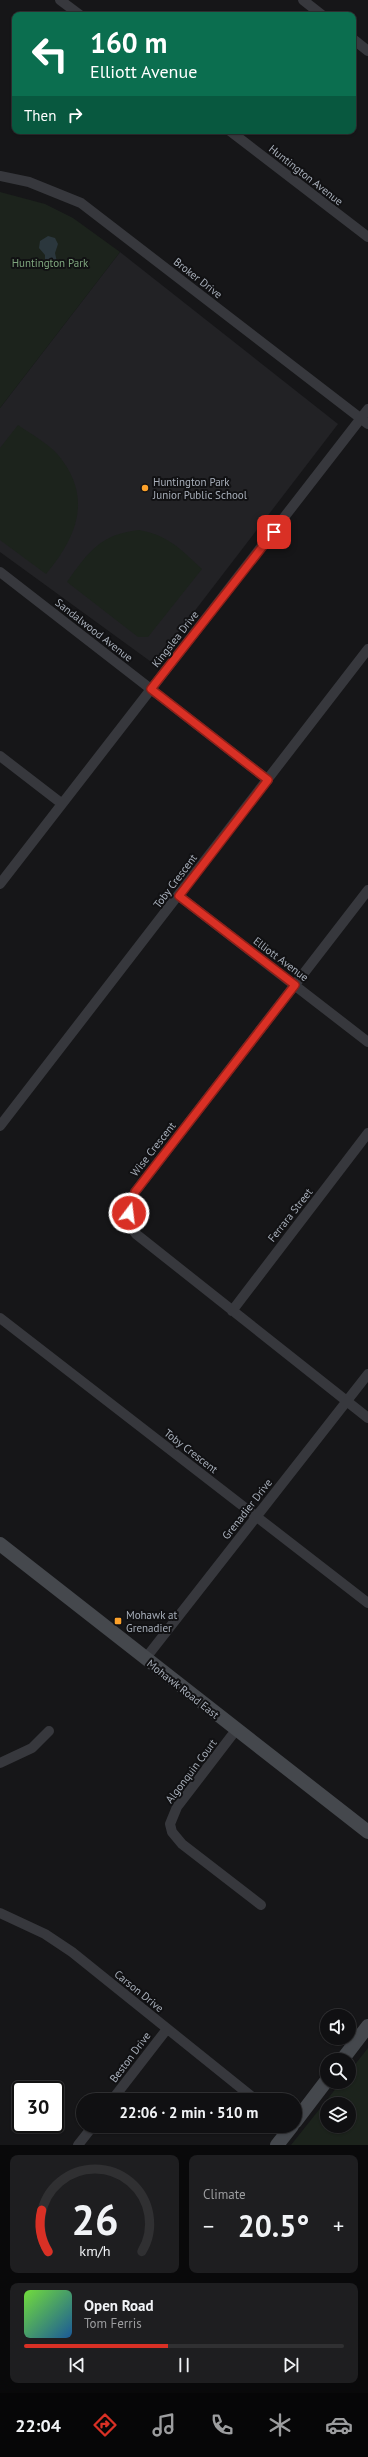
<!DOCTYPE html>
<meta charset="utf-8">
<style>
:root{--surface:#101012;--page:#1e1e20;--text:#f1f3f6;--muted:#9c9d9f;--line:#303032;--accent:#d93025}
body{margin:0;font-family:"PT Sans",sans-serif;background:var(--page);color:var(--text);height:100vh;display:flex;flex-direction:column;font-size:15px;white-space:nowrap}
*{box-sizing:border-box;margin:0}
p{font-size:13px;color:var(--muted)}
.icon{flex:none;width:22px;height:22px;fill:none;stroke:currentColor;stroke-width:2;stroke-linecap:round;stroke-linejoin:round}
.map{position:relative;height:2145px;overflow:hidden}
.side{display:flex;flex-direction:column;gap:10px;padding:10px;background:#09090a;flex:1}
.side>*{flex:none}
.banner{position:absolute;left:12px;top:12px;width:344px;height:122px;border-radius:8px;box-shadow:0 1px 3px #0004,0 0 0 1px var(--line);background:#0b6e4f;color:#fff;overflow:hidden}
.buttons{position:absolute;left:320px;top:2009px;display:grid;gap:8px}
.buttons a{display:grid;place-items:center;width:36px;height:36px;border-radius:50%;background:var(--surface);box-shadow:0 1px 3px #0004,0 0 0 1px var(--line);font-size:20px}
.speed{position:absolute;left:12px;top:2081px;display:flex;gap:8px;font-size:20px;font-weight:700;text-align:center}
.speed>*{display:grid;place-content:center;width:52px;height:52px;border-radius:50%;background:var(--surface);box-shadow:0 1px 3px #0004,0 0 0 1px var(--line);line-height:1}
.speed .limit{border:2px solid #111;border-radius:6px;background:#fff;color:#111}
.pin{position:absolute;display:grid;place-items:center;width:34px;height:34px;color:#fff;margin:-17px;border-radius:8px;box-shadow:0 2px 6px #0006}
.me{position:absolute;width:44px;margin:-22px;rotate:15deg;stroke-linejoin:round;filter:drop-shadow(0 0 3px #0008)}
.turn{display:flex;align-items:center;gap:14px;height:84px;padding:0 12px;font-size:18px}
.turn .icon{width:52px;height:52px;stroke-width:2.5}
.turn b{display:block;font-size:28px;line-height:34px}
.then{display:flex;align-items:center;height:38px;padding:0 12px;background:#0003;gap:8px;font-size:15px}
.big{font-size:30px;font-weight:800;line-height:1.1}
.side .card{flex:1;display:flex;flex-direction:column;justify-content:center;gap:6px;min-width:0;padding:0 14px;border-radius:8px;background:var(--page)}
.side .dial{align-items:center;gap:0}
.dial svg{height:104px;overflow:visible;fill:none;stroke:var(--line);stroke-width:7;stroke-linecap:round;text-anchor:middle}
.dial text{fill:var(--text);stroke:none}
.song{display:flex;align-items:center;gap:12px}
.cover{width:48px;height:48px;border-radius:6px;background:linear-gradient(135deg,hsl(100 70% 55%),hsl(210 70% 35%))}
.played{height:4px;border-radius:2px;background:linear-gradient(90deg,var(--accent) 45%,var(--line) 45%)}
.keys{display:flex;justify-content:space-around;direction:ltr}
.heat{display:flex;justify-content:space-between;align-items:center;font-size:22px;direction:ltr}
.side .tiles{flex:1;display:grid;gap:10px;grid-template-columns:1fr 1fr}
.card:last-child{grid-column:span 2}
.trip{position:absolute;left:76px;top:2093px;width:226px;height:40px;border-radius:20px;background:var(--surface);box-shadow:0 1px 3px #0004,0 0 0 1px var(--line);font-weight:800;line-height:40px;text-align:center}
.tabs{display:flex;height:64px;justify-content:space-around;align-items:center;background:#060607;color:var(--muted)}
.tabs .icon{width:28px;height:28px}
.tabs .on{color:var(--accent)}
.tabs b{font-size:18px;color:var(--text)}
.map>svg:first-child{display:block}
.built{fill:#222225}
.green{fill:#1c231c;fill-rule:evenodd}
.water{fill:#2b373d}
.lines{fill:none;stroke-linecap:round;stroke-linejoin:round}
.street{stroke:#37383d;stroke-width:10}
.secondary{stroke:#45484d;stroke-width:14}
.route-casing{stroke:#8d1f18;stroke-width:10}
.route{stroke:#d93025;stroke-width:7}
.poi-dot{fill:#fca12a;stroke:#111113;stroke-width:1.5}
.labels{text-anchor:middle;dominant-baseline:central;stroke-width:4;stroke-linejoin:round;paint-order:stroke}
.street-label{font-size:11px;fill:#a7aeb9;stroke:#111113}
.park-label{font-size:11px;fill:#7ea57d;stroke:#111113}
.poi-label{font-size:11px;fill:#a7aeb9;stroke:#111113;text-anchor:start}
</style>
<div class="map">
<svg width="368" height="2145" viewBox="0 0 368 2145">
<rect width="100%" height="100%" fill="#161618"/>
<path class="built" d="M120 252 338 424 154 664 0 552V408Z"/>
<path class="green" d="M0 192 45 204 73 218 120 252 0 408Z
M18 425C31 434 49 444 59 456 93 498 77 537 46 574L0 540V448Z
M139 530C170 536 180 549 202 569L148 637H138L67 582C88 552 101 534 139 530Z
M368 2048V2145H291L341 2082H349V2072ZM327 2104H349V2126H327Z"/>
<path class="water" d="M48 236 55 238 58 244 55 253 57 262 51 265 45 262V255L39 248 40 241Z"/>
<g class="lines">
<path class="street" d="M60 0 80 15
M303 0 322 15
M353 39 368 51
M230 131 368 237
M0 176 29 182 81 203 368 424
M0 572 268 780
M0 756 61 803
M0 884 368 409
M368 890 135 1192C129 1208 124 1220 136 1234L368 1418
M179 896 368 1042
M0 1126 368 649
M232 1311 368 1133
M0 1318 368 1603
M145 1659 368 1374
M236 1730 177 1807 170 1824 172 1832 182 1844 261 1905
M0 1763 32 1748 49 1731
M0 1913 45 1934 72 1952 256 2100
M112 2100 167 2029
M78 2145 93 2126"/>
<path class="secondary" d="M0 1544 368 1832
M342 2060 368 2026
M295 2122 327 2080
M277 2145 292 2126"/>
</g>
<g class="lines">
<g class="route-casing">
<path id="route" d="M129 1213 135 1192 295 985 179 896 268 780 151 689 274 532"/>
</g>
<use href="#route" class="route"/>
</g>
<g class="poi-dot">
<circle cx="145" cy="488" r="4"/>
<rect x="114" y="1617" width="8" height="8" rx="2"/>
</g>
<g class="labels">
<g class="street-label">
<text transform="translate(306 175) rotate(38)">Huntington Avenue</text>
<text transform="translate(198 278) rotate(38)">Broker Drive</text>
<text transform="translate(94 630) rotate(38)">Sandalwood Avenue</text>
<text transform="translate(175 639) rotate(-52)">Kingslea Drive</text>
<text transform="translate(175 881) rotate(-53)">Toby Crescent</text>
<text transform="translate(281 959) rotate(37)">Elliott Avenue</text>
<text transform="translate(153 1149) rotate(-52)">Wise Crescent</text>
<text transform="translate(290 1215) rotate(-52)">Ferrara Street</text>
<text transform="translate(191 1451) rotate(38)">Toby Crescent</text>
<text transform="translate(247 1509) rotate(-52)">Grenadier Drive</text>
<text transform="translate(183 1689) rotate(38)">Mohawk Road East</text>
<text transform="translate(191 1771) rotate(-53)">Algonquin Court</text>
<text transform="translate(139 1991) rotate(39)">Carson Drive</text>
<text transform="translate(130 2057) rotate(-53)">Beston Drive</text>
</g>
<g class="park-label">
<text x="50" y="263">Huntington Park</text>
</g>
<g class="poi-label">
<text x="153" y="482">Huntington Park<tspan x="153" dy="13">Junior Public School</tspan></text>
<text x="126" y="1615">Mohawk at<tspan x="126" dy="13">Grenadier</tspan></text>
</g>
</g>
</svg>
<div class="buttons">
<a><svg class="icon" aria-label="sound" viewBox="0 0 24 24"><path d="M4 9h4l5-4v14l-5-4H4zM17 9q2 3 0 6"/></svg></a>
<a><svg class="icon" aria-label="search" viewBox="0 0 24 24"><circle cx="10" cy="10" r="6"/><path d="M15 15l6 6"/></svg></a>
<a><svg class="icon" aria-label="layers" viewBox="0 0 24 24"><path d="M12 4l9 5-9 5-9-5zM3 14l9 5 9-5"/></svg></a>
</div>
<div class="speed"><div class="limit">30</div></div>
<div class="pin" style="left:274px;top:532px;background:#d93025"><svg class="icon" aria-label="arrive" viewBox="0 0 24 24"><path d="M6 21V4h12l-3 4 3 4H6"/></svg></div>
<svg class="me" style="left:129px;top:1213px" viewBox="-20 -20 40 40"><circle r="17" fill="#d93025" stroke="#fff" stroke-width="3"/><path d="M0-11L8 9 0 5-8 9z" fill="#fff"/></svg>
<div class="trip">22:06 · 2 min · 510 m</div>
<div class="banner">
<div class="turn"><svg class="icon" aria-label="left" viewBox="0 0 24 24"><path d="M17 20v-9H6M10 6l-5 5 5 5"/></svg><div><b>160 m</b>Elliott Avenue</div></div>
<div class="then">Then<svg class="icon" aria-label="right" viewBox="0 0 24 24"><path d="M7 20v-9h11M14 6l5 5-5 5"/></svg></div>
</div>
</div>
<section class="side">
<div class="tiles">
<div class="card dial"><svg viewBox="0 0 100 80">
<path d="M14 69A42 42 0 1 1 86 69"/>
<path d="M14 69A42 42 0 0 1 9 37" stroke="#d93025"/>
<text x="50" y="56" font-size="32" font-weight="700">26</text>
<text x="50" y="72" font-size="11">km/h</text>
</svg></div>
<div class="card"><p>Climate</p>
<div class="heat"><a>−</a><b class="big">20.5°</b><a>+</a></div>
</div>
<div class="card">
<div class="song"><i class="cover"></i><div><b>Open Road</b><p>Tom Ferris</p></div></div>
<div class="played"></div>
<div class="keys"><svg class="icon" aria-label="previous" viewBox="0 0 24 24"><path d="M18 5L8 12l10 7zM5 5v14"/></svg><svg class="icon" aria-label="pause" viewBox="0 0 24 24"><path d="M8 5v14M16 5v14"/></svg><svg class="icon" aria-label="next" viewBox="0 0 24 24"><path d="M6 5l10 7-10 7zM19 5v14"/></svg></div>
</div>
</div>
</section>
<nav class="tabs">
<b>22:04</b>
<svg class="icon on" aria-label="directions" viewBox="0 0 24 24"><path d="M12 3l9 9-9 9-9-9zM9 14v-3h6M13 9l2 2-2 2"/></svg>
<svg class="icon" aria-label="music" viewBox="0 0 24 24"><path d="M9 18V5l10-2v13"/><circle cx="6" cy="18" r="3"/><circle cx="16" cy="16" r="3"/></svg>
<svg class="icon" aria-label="phone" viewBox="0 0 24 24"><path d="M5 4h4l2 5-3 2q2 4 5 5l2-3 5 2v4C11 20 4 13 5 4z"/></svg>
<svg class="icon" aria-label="climate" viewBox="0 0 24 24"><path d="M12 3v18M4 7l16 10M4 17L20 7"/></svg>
<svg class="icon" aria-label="car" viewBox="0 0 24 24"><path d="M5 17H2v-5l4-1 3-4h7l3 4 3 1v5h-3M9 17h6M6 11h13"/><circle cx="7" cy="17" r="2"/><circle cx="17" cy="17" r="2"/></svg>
</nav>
